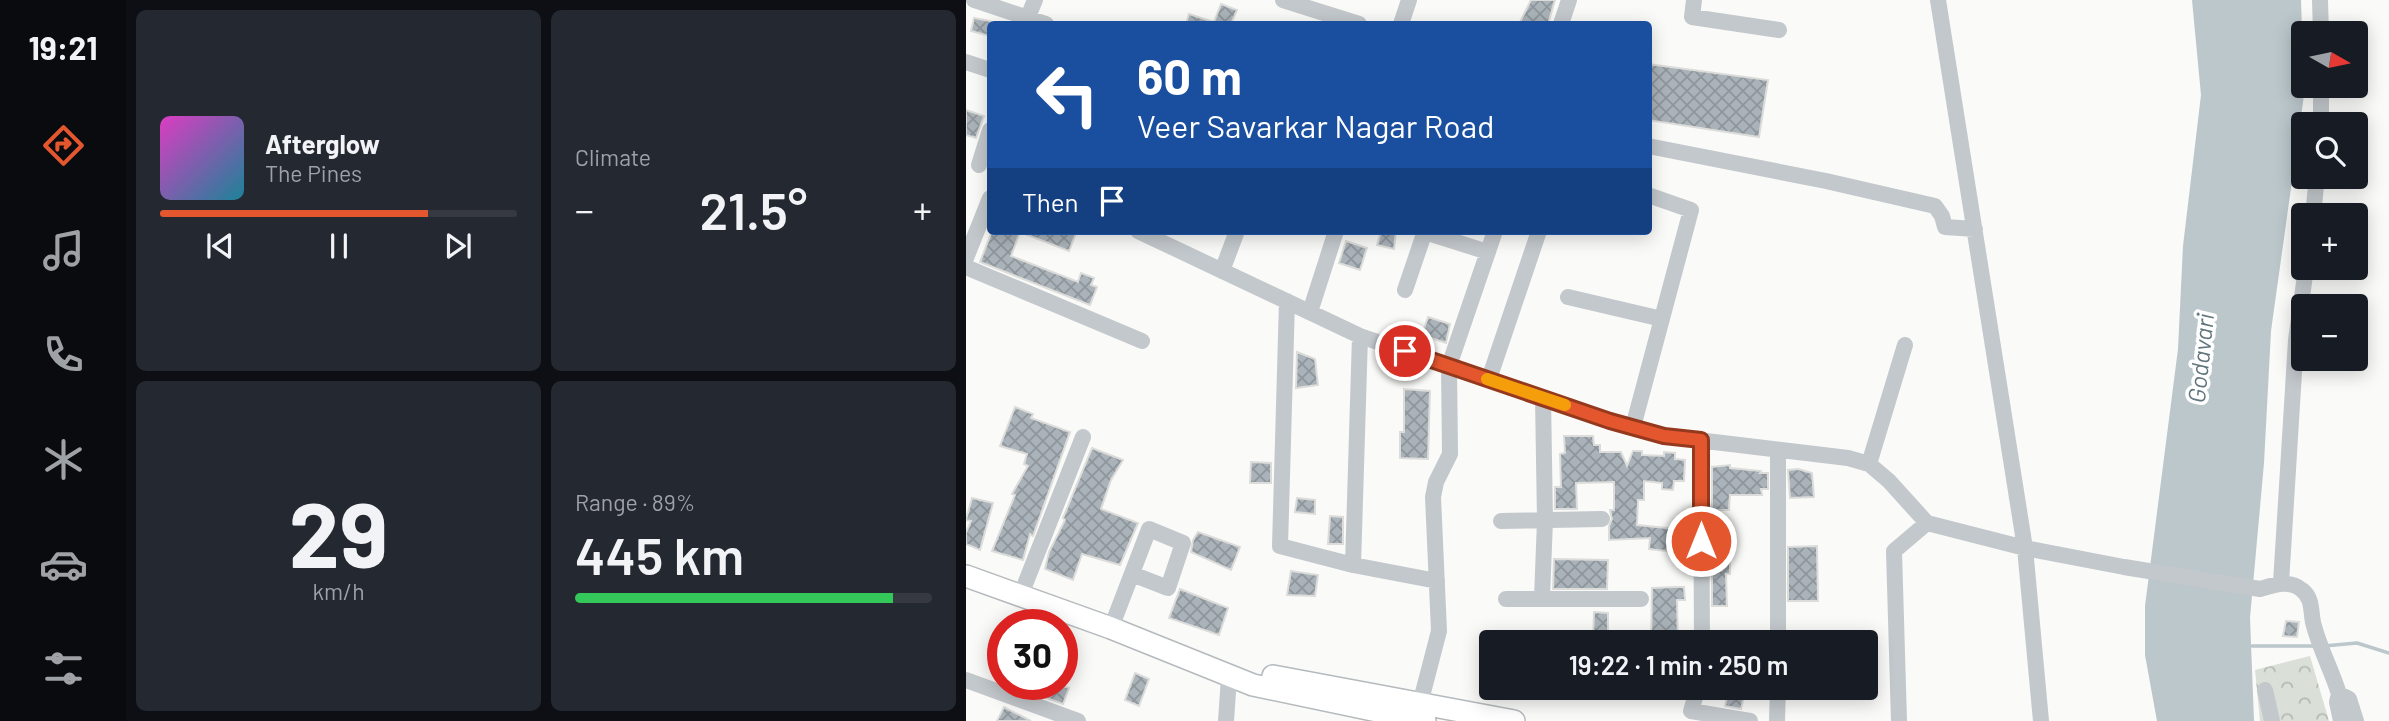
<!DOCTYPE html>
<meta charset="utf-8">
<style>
:root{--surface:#171b24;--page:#242831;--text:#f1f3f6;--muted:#9ea1a6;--line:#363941;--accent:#e4572e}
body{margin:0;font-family:Barlow,sans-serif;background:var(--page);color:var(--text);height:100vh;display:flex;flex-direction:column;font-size:26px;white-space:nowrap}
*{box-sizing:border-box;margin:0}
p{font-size:23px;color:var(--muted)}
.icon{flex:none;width:38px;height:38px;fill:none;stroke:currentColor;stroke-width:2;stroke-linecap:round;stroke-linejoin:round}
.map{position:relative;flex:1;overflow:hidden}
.panel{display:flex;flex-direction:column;gap:10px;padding:10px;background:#0d0f14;width:840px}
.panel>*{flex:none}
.guide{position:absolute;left:21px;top:21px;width:665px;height:214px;border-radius:7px;box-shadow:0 4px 18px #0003;background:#1a4fa0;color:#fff;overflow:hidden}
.needle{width:46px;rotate:99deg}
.controls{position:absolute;left:1325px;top:21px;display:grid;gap:14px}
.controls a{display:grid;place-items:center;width:77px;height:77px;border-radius:7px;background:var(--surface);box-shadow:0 4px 18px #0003;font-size:35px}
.speed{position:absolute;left:21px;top:609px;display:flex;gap:14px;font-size:35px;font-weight:700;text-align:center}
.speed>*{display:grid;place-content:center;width:91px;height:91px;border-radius:50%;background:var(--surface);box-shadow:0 4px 18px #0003;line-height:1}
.speed .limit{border:10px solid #d22;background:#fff;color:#111}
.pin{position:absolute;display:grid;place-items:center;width:60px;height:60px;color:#fff;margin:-30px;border:4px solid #fff;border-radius:50%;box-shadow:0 2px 7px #0007}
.me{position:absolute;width:77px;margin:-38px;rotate:0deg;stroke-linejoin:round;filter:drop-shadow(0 0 5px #0008)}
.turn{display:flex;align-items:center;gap:24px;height:147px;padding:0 35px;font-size:32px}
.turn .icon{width:91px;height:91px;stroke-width:2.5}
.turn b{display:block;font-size:49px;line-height:60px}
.then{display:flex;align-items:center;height:66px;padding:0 35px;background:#0003;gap:14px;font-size:26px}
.big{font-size:52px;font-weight:600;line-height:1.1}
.panel .card{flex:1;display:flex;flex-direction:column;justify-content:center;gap:10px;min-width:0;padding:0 24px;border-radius:10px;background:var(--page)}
.panel .dial{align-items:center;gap:0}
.dial b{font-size:91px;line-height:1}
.song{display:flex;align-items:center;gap:21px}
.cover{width:84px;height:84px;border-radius:10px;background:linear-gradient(135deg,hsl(310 70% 55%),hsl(190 70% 35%))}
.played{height:7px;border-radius:4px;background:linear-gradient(90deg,var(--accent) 75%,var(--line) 75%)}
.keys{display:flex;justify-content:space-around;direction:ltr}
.heat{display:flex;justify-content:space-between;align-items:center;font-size:38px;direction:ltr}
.charge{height:10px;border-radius:5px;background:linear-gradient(90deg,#34c759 89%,var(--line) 0)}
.panel .tiles{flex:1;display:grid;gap:10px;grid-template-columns:repeat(2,1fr)}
.trip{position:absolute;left:513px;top:630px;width:399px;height:70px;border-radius:7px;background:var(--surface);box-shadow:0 4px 18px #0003;font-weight:600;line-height:70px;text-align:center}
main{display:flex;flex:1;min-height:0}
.menu{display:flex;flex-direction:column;width:126px;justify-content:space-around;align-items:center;background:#090b0e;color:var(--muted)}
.menu .icon{width:49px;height:49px}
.menu .on{color:var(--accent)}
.menu b{font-size:32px;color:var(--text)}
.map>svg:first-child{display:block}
.park{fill:url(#park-crowns)}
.water{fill:#bbc7cb}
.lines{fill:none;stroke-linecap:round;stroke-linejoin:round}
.stream{stroke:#bbc7cb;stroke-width:3.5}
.building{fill:url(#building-cross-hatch);stroke:#dcdcda;stroke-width:2}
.major-casing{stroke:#b5babe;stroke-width:24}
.minor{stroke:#c3c8cc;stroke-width:16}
.major{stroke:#fff;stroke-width:21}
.route-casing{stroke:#94391e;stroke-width:18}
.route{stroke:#e4572e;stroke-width:12}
.slow{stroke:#f59e0b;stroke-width:12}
.labels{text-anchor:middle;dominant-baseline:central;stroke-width:7;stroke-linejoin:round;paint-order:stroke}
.water-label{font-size:24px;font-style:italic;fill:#60757c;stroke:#fff}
</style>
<main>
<nav class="menu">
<b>19:21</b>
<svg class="icon on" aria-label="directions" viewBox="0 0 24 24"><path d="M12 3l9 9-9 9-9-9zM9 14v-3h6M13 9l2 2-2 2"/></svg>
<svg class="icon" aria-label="music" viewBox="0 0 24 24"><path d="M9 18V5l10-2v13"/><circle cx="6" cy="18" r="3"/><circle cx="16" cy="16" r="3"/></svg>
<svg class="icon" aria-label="phone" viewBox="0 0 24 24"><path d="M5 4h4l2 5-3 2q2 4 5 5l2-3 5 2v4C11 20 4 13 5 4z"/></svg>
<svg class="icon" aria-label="climate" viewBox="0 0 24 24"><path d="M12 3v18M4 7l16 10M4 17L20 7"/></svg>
<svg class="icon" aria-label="car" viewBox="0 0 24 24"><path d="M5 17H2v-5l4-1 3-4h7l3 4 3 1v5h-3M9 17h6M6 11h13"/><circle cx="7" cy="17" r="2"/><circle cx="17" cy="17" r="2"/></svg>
<svg class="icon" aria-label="filters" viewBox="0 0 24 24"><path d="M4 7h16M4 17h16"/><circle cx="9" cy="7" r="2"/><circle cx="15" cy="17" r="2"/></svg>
</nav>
<section class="panel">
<div class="tiles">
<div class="card">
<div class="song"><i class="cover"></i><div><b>Afterglow</b><p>The Pines</p></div></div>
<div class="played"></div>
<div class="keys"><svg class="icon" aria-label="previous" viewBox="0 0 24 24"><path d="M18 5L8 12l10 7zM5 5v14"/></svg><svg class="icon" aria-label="pause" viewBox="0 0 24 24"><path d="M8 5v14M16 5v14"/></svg><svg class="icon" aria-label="next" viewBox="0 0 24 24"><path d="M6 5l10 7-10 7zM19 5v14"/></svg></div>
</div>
<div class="card"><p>Climate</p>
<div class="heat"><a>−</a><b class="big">21.5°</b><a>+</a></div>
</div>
<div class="card dial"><b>29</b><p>km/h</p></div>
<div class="card"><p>Range · 89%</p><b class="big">445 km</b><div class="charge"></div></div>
</div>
</section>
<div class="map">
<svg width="1423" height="721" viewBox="0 0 1423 721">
<defs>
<pattern id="park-crowns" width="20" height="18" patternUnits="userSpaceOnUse" patternTransform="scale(1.75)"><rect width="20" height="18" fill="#dadfd7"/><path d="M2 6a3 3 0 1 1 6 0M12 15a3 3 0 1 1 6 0" fill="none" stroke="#b4b9b4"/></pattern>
<pattern id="building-cross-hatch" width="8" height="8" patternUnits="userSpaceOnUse" patternTransform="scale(1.75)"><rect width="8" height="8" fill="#aab3b9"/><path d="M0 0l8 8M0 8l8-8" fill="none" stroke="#8e969c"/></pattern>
</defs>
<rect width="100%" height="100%" fill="#fafaf8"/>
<path class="park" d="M1344 656 1363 721H1294L1289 670Z"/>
<path class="water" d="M1226 0H1335L1338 95 1305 331 1298 463 1284 618 1288 721H1191L1179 655V606L1212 349 1217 246 1235 95Z"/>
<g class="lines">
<path class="stream" d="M1286 646H1350
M1358 646 1391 643 1423 653"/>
</g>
<path class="building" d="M565 0H589L582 24H553Z
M255 4 271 10 265 24H220L223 14 248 22Z
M8 18 24 21V36L5 31Z
M682 64 802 80 793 137 682 120Z
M0 110 18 116 10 138 0 135Z
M26 231H105L110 233 103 251 54 232 45 256 112 282 115 273 128 278 125 285 131 287 124 305 14 262Z
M415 231H430L428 249 411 245Z
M380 241 401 248 394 270 373 263Z
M462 317 484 324 480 343 456 335Z
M331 352 349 359 352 385 330 388Z
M438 389 464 391 462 459 434 458V432H438Z
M49 407 67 414 65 418 104 432 67 536 64 534 57 560 26 551 49 495 46 494 62 466 58 464 61 454 34 446Z
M598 436H627L628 445H634V452H655L661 466 667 451H676V455L698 456V452L709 453V459L719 460 718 481H708L707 490 696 489V483L678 481V500H672L671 525 711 529 708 552 683 549 684 538 643 540V526L646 519 644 510H648V482L610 483 611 509H589V487H595L594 454 599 453Z
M126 448 157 460 145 480 135 509 172 523 154 565 116 554 107 580 79 569 83 552 99 520 97 518Z
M285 462 305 463V483H284Z
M764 465V468L795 471 794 473H802V489H795L796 495H764L763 510H746V467Z
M832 469 846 473 848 497 824 498 822 470Z
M6 498 27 503 14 550 0 544V533L5 521 0 520Z
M331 498 349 500V514L329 512Z
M364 516 377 517V544H362Z
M232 532 274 547 265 570 225 552 227 540Z
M851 546 852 601H822V547Z
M746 552H764V574H760L761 606H746Z
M588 559 642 560 641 589H587Z
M325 571 352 575 349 596 321 595Z
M708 587H718L719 600H711L712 641 685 642 686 588Z
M214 589 262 608 253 635 203 618Z
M628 612 642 613V642H627Z
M1320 621 1333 622 1331 637 1317 636Z
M169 673 183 679 173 706 159 700Z
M42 684H89L103 688 97 704Z
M763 688H780L775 709 759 706Z
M38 707 65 721H31Z"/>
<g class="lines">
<g class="major-casing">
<path id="major" d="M0 576 145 628 287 685 459 721
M307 676 548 721"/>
</g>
<path class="minor" d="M8 0 80 24
M317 0 393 24
M728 0 726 17 813 30
M972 0 1059 548 1075 721
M1354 0 1355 33
M59 24 69 0
M435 24 443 0
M595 24 603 0
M0 62 24 70
M1355 86V124
M682 146 860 181 969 206 976 216 979 227 1009 229
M13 165 24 130
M1347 215 1351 177
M172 231 394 336 644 421 698 436 882 458 903 464 923 481 961 523 1059 548 1158 567 1294 589C1308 585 1323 579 1336 590 1348 599 1344 614 1348 626 1354 649 1366 671 1373 694L1371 702 1375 721
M459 232 522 252
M0 258 24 198
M0 267 176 341
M256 271 271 231
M439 290 459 231
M602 297 696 319
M321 301 314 546 387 565 394 336
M344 312 370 231
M523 379 573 231
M667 427 725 210 682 195
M735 441 736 642
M812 450V642
M903 464 939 345
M535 521 636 519
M387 565 471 581
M1315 583 1330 340 1340 268
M54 597 117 437
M576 598 579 520 577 398
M540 599H675
M145 628 183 529 217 543 202 588 166 574
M0 680 112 721
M732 688 725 711 784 721
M1299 690 1306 721
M1373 694 1383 699 1390 721
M454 704 473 631 467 497 470 482 484 454 483 366 529 231
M260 721 263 677
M811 721 812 688
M933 721 928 551 961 523"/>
<use href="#major" class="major"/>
</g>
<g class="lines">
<g class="route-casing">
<path id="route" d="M439 351 644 421 698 436 735 440V541"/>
</g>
<use href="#route" class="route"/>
<path class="slow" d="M521 379 599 405"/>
</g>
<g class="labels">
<g class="water-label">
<text transform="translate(1234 358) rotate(-84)">Godavari</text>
</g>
</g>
</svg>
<div class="controls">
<a><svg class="needle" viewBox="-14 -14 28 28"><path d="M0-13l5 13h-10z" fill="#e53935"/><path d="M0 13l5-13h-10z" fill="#9ea1a6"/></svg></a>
<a><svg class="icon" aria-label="search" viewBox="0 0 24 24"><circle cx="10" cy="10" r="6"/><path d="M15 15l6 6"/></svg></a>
<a>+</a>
<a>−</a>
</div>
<div class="speed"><div class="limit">30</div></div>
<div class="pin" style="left:439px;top:351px;background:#d93025"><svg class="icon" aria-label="arrive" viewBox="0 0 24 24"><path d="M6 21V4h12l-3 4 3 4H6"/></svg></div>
<svg class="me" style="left:735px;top:541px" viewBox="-20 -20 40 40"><circle r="17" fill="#e4572e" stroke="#fff" stroke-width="3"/><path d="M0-11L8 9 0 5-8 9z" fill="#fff"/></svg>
<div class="trip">19:22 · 1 min · 250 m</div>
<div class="guide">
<div class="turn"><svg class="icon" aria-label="left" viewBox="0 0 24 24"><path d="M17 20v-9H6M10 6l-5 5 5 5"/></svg><div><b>60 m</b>Veer Savarkar Nagar Road</div></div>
<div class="then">Then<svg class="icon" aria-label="arrive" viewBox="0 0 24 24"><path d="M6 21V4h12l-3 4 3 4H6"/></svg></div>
</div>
</div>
</main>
